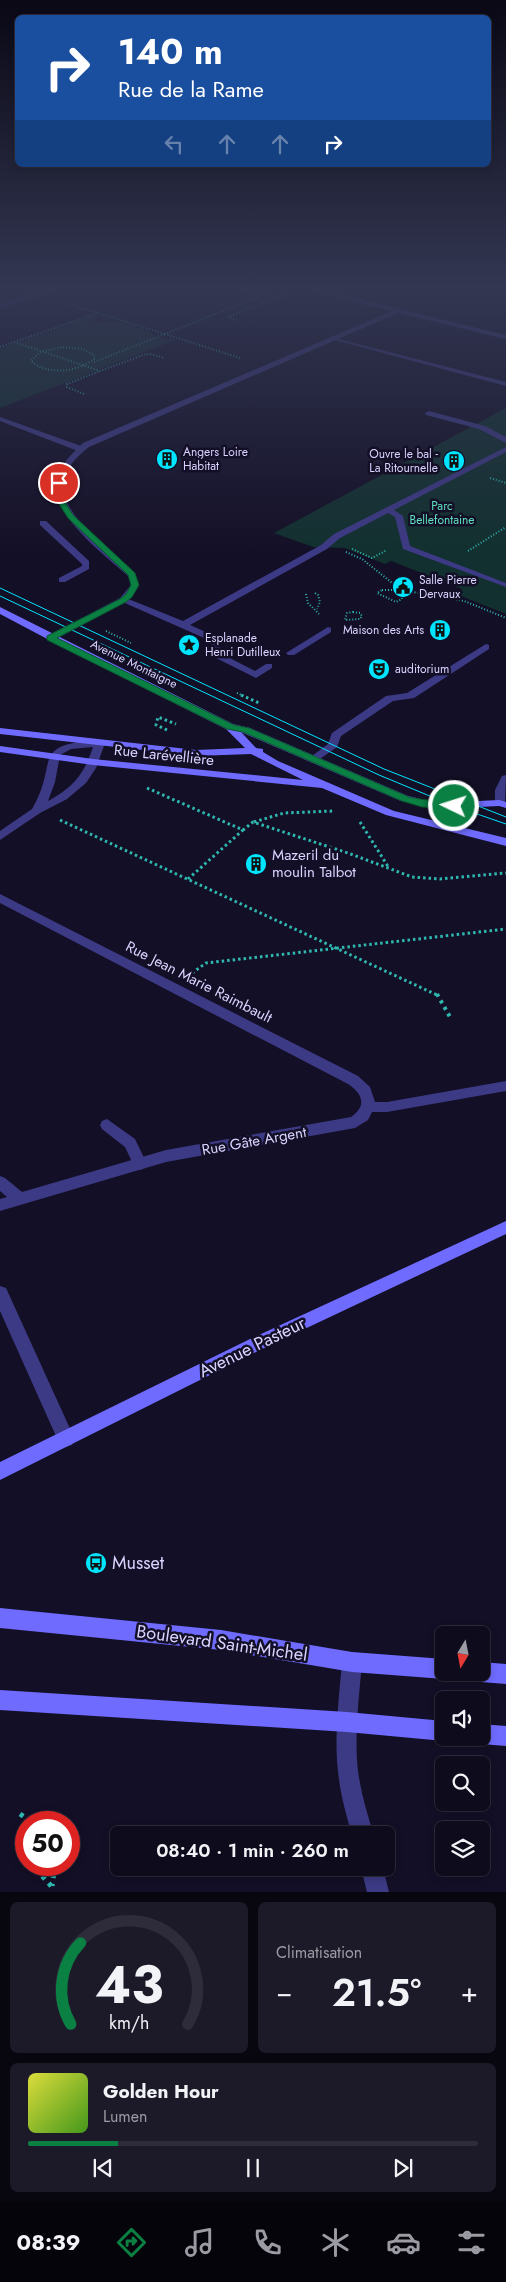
<!DOCTYPE html>
<html lang="fr">
<meta charset="utf-8">
<style>
:root{--surface:#0e0b1c;--page:#1c1929;--text:#f1f3f6;--muted:#9b9ba3;--line:#2e2b3b;--accent:#0b8043}
body{margin:0;font-family:Jost,sans-serif;background:var(--page);color:var(--text);height:100vh;display:flex;flex-direction:column;font-size:19px;white-space:nowrap}
*{box-sizing:border-box;margin:0}
p{font-size:16px;color:var(--muted)}
.icon{flex:none;width:28px;height:28px;fill:none;stroke:currentColor;stroke-width:2;stroke-linecap:round;stroke-linejoin:round}
.map{position:relative;height:1892px;overflow:hidden}
.drawer{display:flex;flex-direction:column;gap:10px;padding:10px;background:#08060f;flex:1}
.drawer>*{flex:none}
.banner{position:absolute;left:15px;top:15px;width:476px;height:152px;border-radius:8px;box-shadow:0 2px 8px #0003,0 0 0 1px var(--line);background:#1a4fa0;color:#fff;overflow:hidden}
.needle{width:32px;rotate:190deg}
.controls{position:absolute;left:435px;top:1626px;display:grid;gap:10px}
.controls a{display:grid;place-items:center;width:55px;height:55px;border-radius:8px;background:var(--surface);box-shadow:0 2px 8px #0003,0 0 0 1px var(--line);font-size:25px}
.speed{position:absolute;left:15px;top:1811px;display:flex;gap:10px;font-size:25px;font-weight:700;text-align:center}
.speed>*{display:grid;place-content:center;width:65px;height:65px;border-radius:50%;background:var(--surface);box-shadow:0 2px 8px #0003,0 0 0 1px var(--line);line-height:1}
.speed .limit{border:8px solid #d22;background:#fff;color:#111}
.pin{position:absolute;display:grid;place-items:center;width:42px;height:42px;color:#fff;margin:-21px;border:2px solid #fff;border-radius:50%;box-shadow:0 1px 5px #0007}
.me{position:absolute;width:55px;margin:-28px;rotate:274deg;stroke-linejoin:round;filter:drop-shadow(0 0 4px #0008)}
.turn{display:flex;align-items:center;gap:18px;height:105px;padding:0 20px;font-size:22px}
.turn .icon{width:65px;height:65px;stroke-width:2.5}
.turn b{display:block;font-size:35px;line-height:42px}
.lanes{display:flex;align-items:center;height:48px;padding:0 20px;background:#0003;justify-content:center;gap:25px;direction:ltr}
.lanes .off{opacity:.35}
.big{font-size:38px;font-weight:600;line-height:1.1}
.drawer .widget{flex:1;display:flex;flex-direction:column;justify-content:center;gap:8px;min-width:0;padding:0 18px;border-radius:8px;background:var(--page)}
.drawer .dial{align-items:center;gap:0}
.dial svg{height:130px;overflow:visible;fill:none;stroke:var(--line);stroke-width:7;stroke-linecap:round;text-anchor:middle}
.dial text{fill:var(--text);stroke:none}
.song{display:flex;align-items:center;gap:15px}
.cover{width:60px;height:60px;border-radius:8px;background:linear-gradient(135deg,hsl(60 70% 55%),hsl(100 70% 35%))}
.played{height:5px;border-radius:2px;background:linear-gradient(90deg,var(--accent) 20%,var(--line) 20%)}
.keys{display:flex;justify-content:space-around;direction:ltr}
.heat{display:flex;justify-content:space-between;align-items:center;font-size:28px;direction:ltr}
.drawer .tiles{flex:1;display:grid;gap:10px;grid-template-columns:1fr 1fr}
.widget:last-child{grid-column:span 2}
.trip{position:absolute;left:110px;top:1826px;width:285px;height:50px;border-radius:8px;background:var(--surface);box-shadow:0 2px 8px #0003,0 0 0 1px var(--line);font-weight:600;line-height:50px;text-align:center}
.menu{display:flex;height:80px;justify-content:space-around;align-items:center;background:#06040b;color:var(--muted)}
.menu .icon{width:35px;height:35px}
.menu .active{color:var(--accent)}
.menu b{font-size:22px;color:var(--text)}
.map>svg:first-child{display:block}
.green{fill:#12302f}
.lines{fill:none;stroke-linecap:round;stroke-linejoin:round}
.path-far3{stroke:#2fb8b0;stroke-width:2;stroke-dasharray:1 2;stroke-linecap:butt}
.path-far2{stroke:#2fb8b0;stroke-width:3;stroke-dasharray:2.5 3;stroke-linecap:butt}
.path-far1{stroke:#2fb8b0;stroke-width:4;stroke-dasharray:3 4.5;stroke-linecap:butt}
.path{stroke:#2fb8b0;stroke-width:5;stroke-dasharray:4 5.5;stroke-linecap:butt}
.lane{fill:#3d3a85;fill-rule:evenodd}
.street{fill:#3d3a85;fill-rule:evenodd}
.secondary{fill:#6f6bff;fill-rule:evenodd}
.tram{stroke:#00e5ff;stroke-width:1}
.route{fill:#0b8043;stroke:#07532c}
.labels{text-anchor:middle;dominant-baseline:central;stroke-width:5;stroke-linejoin:round;paint-order:stroke}
.far-poi-label{font-size:12px;fill:#d9d4ff;stroke:#130f26;text-anchor:start}
.far-park-label{font-size:12px;fill:#5fe0c0;stroke:#130f26}
.far-street-label{font-size:12px;fill:#d9d4ff;stroke:#130f26}
.street-label{font-size:15px;fill:#d9d4ff;stroke:#130f26}
.poi-label{font-size:15px;fill:#d9d4ff;stroke:#130f26;text-anchor:start}
.near-street-label{font-size:18px;fill:#d9d4ff;stroke:#130f26}
.near-poi-label{font-size:18px;fill:#d9d4ff;stroke:#130f26;text-anchor:start}
</style>
<div class="map">
<svg width="506" height="1892" viewBox="0 0 506 1892">
<rect width="100%" height="100%" fill="#130f26"/>
<path class="green" d="M94 315 98 316 93 319C99 326 104 321 112 321 122 321 142 330 152 333L153 337 175 340 0 408V349Z
M506 408V614L456 594 462 589 391 561 385 564 345 548 313 547 274 533Z"/>
<g class="lines">
<path class="path-far3" d="M239 289 253 293 265 289
M66 303 165 334
M237 320 228 317 286 294
M14 342 100 371 143 355 150 354 165 358
M0 347 97 313
M63 347 83 349 94 355V359C77 372 48 376 31 361L40 352Z
M240 358 165 334 273 291
M94 362 165 334
M84 394 67 387V384L100 371
M490 478 506 483
M352 549 372 558 387 550
M468 551 506 527
M346 552 362 559 401 590 464 601 506 618
M382 590H401L402 599 396 602 377 593Z
M315 593 318 595 320 602 317 609
M306 594 308 603 319 614
M353 612 360 613 362 616 360 619 345 620 347 613Z
M106 631 131 643
M346 631 412 633
M237 693 244 696"/>
<path class="path-far2" d="M241 695 259 703
M167 730 156 725 158 717 176 724
M147 788 243 830 253 822 348 853 412 877 440 879 506 873
M60 820 437 995
M254 822 284 813 333 811
M360 822 389 868
M188 879 243 830
M192 973 206 963 506 929"/>
<path class="path-far1" d="M437 994 450 1017"/>
<path class="path" d="M20 1814 32 1822
M52 1865 54 1872 52 1886
M36 1869 52 1887"/>
<path class="lane" d="M331 337 506 382V386L331 339Z
M429 411 485 426 506 437V443L479 429 426 415 425 413Z
M0 417 84 447 85 449 78 451 0 421Z
M506 447V452L394 510 403 516 410 546 506 583V587L403 549 395 517 388 513 340 538 327 549 190 625 219 638 220 653 255 671 266 664H272V668L256 678 212 656 211 641 118 600 126 598 183 621 321 545 334 534Z
M40 521H46L89 561V569L65 582H59V578L82 566V564L40 525Z
M328 627 331 628V632L294 655H288L286 653Z
M486 644 489 645V649L414 698 393 701 341 736 337 747 317 761 313 762 308 759 328 744 332 733 386 696 407 693Z
M107 1119 135 1139 147 1164 145 1168 140 1170 135 1168 125 1147 102 1129 100 1125 102 1121Z"/>
<path class="street" d="M48 289H59L0 308V304Z
M305 289H317L506 335V339L398 313 89 447C79 455 69 464 65 476 54 504 94 537 113 554 124 563 135 570 139 585L132 597 126 602 54 640H48V636L120 598 131 585 128 576C106 556 49 514 56 480 59 465 73 453 83 443L392 311Z
M100 740 105 743 96 768 86 783 67 799 40 813 0 840V831L32 809C60 762 28 744 100 740ZM93 747C84 774 74 787 48 801L55 782 60 755 71 749Z
M506 775 505 803 503 805H495V790L502 776Z
M0 894 358 1076 370 1087 375 1102H387L506 1081V1091L387 1112H372L368 1120 355 1128 166 1162 0 1211V1199L7 1197 0 1191V1176L5 1178 22 1192 166 1150 351 1117C367 1106 363 1094 348 1084L0 903Z
M0 1286 6 1288 72 1433 75 1439 72 1445 66 1447 60 1445 0 1311Z
M352 1652 359 1655 362 1662C359 1698 354 1735 358 1771 361 1793 367 1814 374 1835H352C346 1814 340 1793 338 1771 334 1735 339 1698 342 1662L345 1655Z
M361 1868H383L389 1892H367Z"/>
<path class="secondary" d="M0 607 233 724 250 728 408 796 437 803 499 800 506 802V808L499 806 437 809 401 801 241 732 256 748 263 749V752L278 761 394 811 506 838V846L386 815 322 788 93 765 0 752V746L93 759 303 780 251 754 196 756 0 734V728L196 750 245 748 226 729 70 651 0 614Z
M506 1221V1234L260 1350 0 1480V1462L248 1340Z
M0 1608 221 1630 352 1652 444 1659V1672H452L451 1676 444 1679 352 1672 221 1650 0 1628Z
M481 1662 506 1664V1684L481 1682 474 1679 471 1672H481Z
M0 1690 347 1712 444 1721V1738H452L444 1741 347 1732 0 1710Z
M481 1724 506 1726V1746L481 1744 474 1741 472 1738H481Z"/>
<path class="tram" d="M0 588 384 769 506 817
M0 596 379 775 454 806 506 824"/>
</g>
<linearGradient id="sky" x2="0" y2="1"><stop stop-color="#0a0815"/><stop offset="0.52" stop-color="#333752"/><stop offset="1" stop-color="#333752" stop-opacity="0"/></linearGradient>
<rect width="506" height="554" fill="url(#sky)"/>
<path class="route" d="M59 481 63 483 66 504 73 515 135 573 139 585 132 597 126 602 57 638 234 725 249 728 409 797C420 800 454 802 459 806L458 809 422 807 402 801 243 732 227 729 47 640V636L120 599 126 594 131 585 128 575 68 518 59 504 56 483Z"/>
<defs>
<g id="building-disc" transform="scale(1.125)"><circle r="9.5" fill="#00e5ff" stroke="#130f26"/><path d="M-4-6H4V6H1V3H-1V6H-4ZM-2.5-4.3h1.7v1.8h-1.7ZM.8-4.3h1.7v1.8H.8ZM-2.5-1h1.7V.8h-1.7ZM.8-1h1.7V.8H.8Z" fill="#111"/></g>
<g id="civic-disc" transform="scale(1.125)"><circle r="9.5" fill="#00e5ff" stroke="#130f26"/><path d="M-.6-6.5H3V-4.5H.6V-3L4-1V1h2V6H-6V1h2V-1L-.6-3ZM-1.2 2.5V6h2.4V2.5Z" fill="#111"/></g>
<g id="sight-disc" transform="scale(1.125)"><circle r="9.5" fill="#00e5ff" stroke="#130f26"/><path d="M0-6L1.8-2.2L6-1.7L2.9 1.2L3.7 5.4L0 3.3L-3.7 5.4L-2.9 1.2L-6-1.7L-1.8-2.2Z" fill="#111"/></g>
<g id="theatre-disc" transform="scale(1.125)"><circle r="9.5" fill="#00e5ff" stroke="#130f26"/><path d="M-5-5.5Q0-4 5-5.5V0Q5 5 0 6Q-5 5-5 0ZM-3.3-2.5H-1v1.5H-3.3ZM1-2.5H3.3v1.5H1ZM-2.8 1Q0 5.5 2.8 1Z" fill="#111"/></g>
<g id="bus-disc" transform="scale(1.125)"><circle r="9.5" fill="#00e5ff" stroke="#130f26"/><path d="M-5-6H5V4H4V6H2V4H-2V6H-4V4H-5ZM-3.5-4V0h7V-4ZM-3.5 1.2v1.5H-2V1.2ZM2 1.2v1.5H3.5V1.2Z" fill="#111"/></g>
</defs>
<g fill-rule="evenodd">
<use href="#building-disc" x="167" y="459"/>
<use href="#building-disc" x="454" y="461"/>
<use href="#civic-disc" x="403" y="587"/>
<use href="#building-disc" x="440" y="630"/>
<use href="#sight-disc" x="189" y="645"/>
<use href="#theatre-disc" x="379" y="669"/>
<use href="#building-disc" x="256" y="864"/>
<use href="#bus-disc" x="96" y="1563"/>
</g>
<g class="labels">
<g class="far-poi-label">
<text x="183" y="452">Angers Loire<tspan x="183" dy="14">Habitat</tspan></text>
<text x="438" y="454" text-anchor="end">Ouvre le bal -<tspan x="438" dy="14">La Ritournelle</tspan></text>
<text x="419" y="580">Salle Pierre<tspan x="419" dy="14">Dervaux</tspan></text>
<text x="424" y="630" text-anchor="end">Maison des Arts</text>
<text x="205" y="638">Esplanade<tspan x="205" dy="14">Henri Dutilleux</tspan></text>
<text x="395" y="669">auditorium</text>
</g>
<g class="far-park-label">
<text x="442" y="506">Parc<tspan x="442" dy="14">Bellefontaine</tspan></text>
</g>
<g class="far-street-label">
<text transform="translate(134 664) rotate(26)">Avenue Montaigne</text>
</g>
<g class="street-label">
<text transform="translate(164 755) rotate(6)">Rue Larévellière</text>
<text transform="translate(199 982) rotate(27)">Rue Jean Marie Raimbault</text>
<text transform="translate(254 1141) rotate(-10)">Rue Gâte Argent</text>
</g>
<g class="poi-label">
<text x="272" y="855">Mazeril du<tspan x="272" dy="17">moulin Talbot</tspan></text>
</g>
<g class="near-street-label">
<text transform="translate(252 1347) rotate(-26)">Avenue Pasteur</text>
<text transform="translate(222 1643) rotate(8)">Boulevard Saint-Michel</text>
</g>
<g class="near-poi-label">
<text x="112" y="1563">Musset</text>
</g>
</g>
</svg>
<div class="controls">
<a><svg class="needle" viewBox="-14 -14 28 28"><path d="M0-13l5 13h-10z" fill="#e53935"/><path d="M0 13l5-13h-10z" fill="#9b9ba3"/></svg></a>
<a><svg class="icon" aria-label="sound" viewBox="0 0 24 24"><path d="M4 9h4l5-4v14l-5-4H4zM17 9q2 3 0 6"/></svg></a>
<a><svg class="icon" aria-label="search" viewBox="0 0 24 24"><circle cx="10" cy="10" r="6"/><path d="M15 15l6 6"/></svg></a>
<a><svg class="icon" aria-label="layers" viewBox="0 0 24 24"><path d="M12 4l9 5-9 5-9-5zM3 14l9 5 9-5"/></svg></a>
</div>
<div class="speed"><div class="limit">50</div></div>
<div class="pin" style="left:59px;top:483px;background:#d93025"><svg class="icon" aria-label="arrive" viewBox="0 0 24 24"><path d="M6 21V4h12l-3 4 3 4H6"/></svg></div>
<svg class="me" style="left:454px;top:806px" viewBox="-20 -20 40 40"><circle r="17" fill="#0b8043" stroke="#fff" stroke-width="3"/><path d="M0-11L8 9 0 5-8 9z" fill="#fff"/></svg>
<div class="trip">08:40 · 1 min · 260 m</div>
<div class="banner">
<div class="turn"><svg class="icon" aria-label="right" viewBox="0 0 24 24"><path d="M7 20v-9h11M14 6l5 5-5 5"/></svg><div><b>140 m</b>Rue de la Rame</div></div>
<div class="lanes"><svg class="icon off" aria-label="left" viewBox="0 0 24 24"><path d="M17 20v-9H6M10 6l-5 5 5 5"/></svg><svg class="icon off" aria-label="ahead" viewBox="0 0 24 24"><path d="M12 20V5M6 11l6-6 6 6"/></svg><svg class="icon off" aria-label="ahead" viewBox="0 0 24 24"><path d="M12 20V5M6 11l6-6 6 6"/></svg><svg class="icon" aria-label="right" viewBox="0 0 24 24"><path d="M7 20v-9h11M14 6l5 5-5 5"/></svg></div>
</div>
</div>
<section class="drawer">
<div class="tiles">
<div class="widget dial"><svg viewBox="0 0 100 80">
<path d="M14 69A42 42 0 1 1 86 69"/>
<path d="M14 69A42 42 0 0 1 20 19" stroke="#0b8043"/>
<text x="50" y="56" font-size="32" font-weight="700">43</text>
<text x="50" y="72" font-size="11">km/h</text>
</svg></div>
<div class="widget"><p>Climatisation</p>
<div class="heat"><a>−</a><b class="big">21.5°</b><a>+</a></div>
</div>
<div class="widget">
<div class="song"><i class="cover"></i><div><b>Golden Hour</b><p>Lumen</p></div></div>
<div class="played"></div>
<div class="keys"><svg class="icon" aria-label="previous" viewBox="0 0 24 24"><path d="M18 5L8 12l10 7zM5 5v14"/></svg><svg class="icon" aria-label="pause" viewBox="0 0 24 24"><path d="M8 5v14M16 5v14"/></svg><svg class="icon" aria-label="next" viewBox="0 0 24 24"><path d="M6 5l10 7-10 7zM19 5v14"/></svg></div>
</div>
</div>
</section>
<nav class="menu">
<b>08:39</b>
<svg class="icon active" aria-label="directions" viewBox="0 0 24 24"><path d="M12 3l9 9-9 9-9-9zM9 14v-3h6M13 9l2 2-2 2"/></svg>
<svg class="icon" aria-label="music" viewBox="0 0 24 24"><path d="M9 18V5l10-2v13"/><circle cx="6" cy="18" r="3"/><circle cx="16" cy="16" r="3"/></svg>
<svg class="icon" aria-label="phone" viewBox="0 0 24 24"><path d="M5 4h4l2 5-3 2q2 4 5 5l2-3 5 2v4C11 20 4 13 5 4z"/></svg>
<svg class="icon" aria-label="climate" viewBox="0 0 24 24"><path d="M12 3v18M4 7l16 10M4 17L20 7"/></svg>
<svg class="icon" aria-label="car" viewBox="0 0 24 24"><path d="M5 17H2v-5l4-1 3-4h7l3 4 3 1v5h-3M9 17h6M6 11h13"/><circle cx="7" cy="17" r="2"/><circle cx="17" cy="17" r="2"/></svg>
<svg class="icon" aria-label="filters" viewBox="0 0 24 24"><path d="M4 7h16M4 17h16"/><circle cx="9" cy="7" r="2"/><circle cx="15" cy="17" r="2"/></svg>
</nav>
